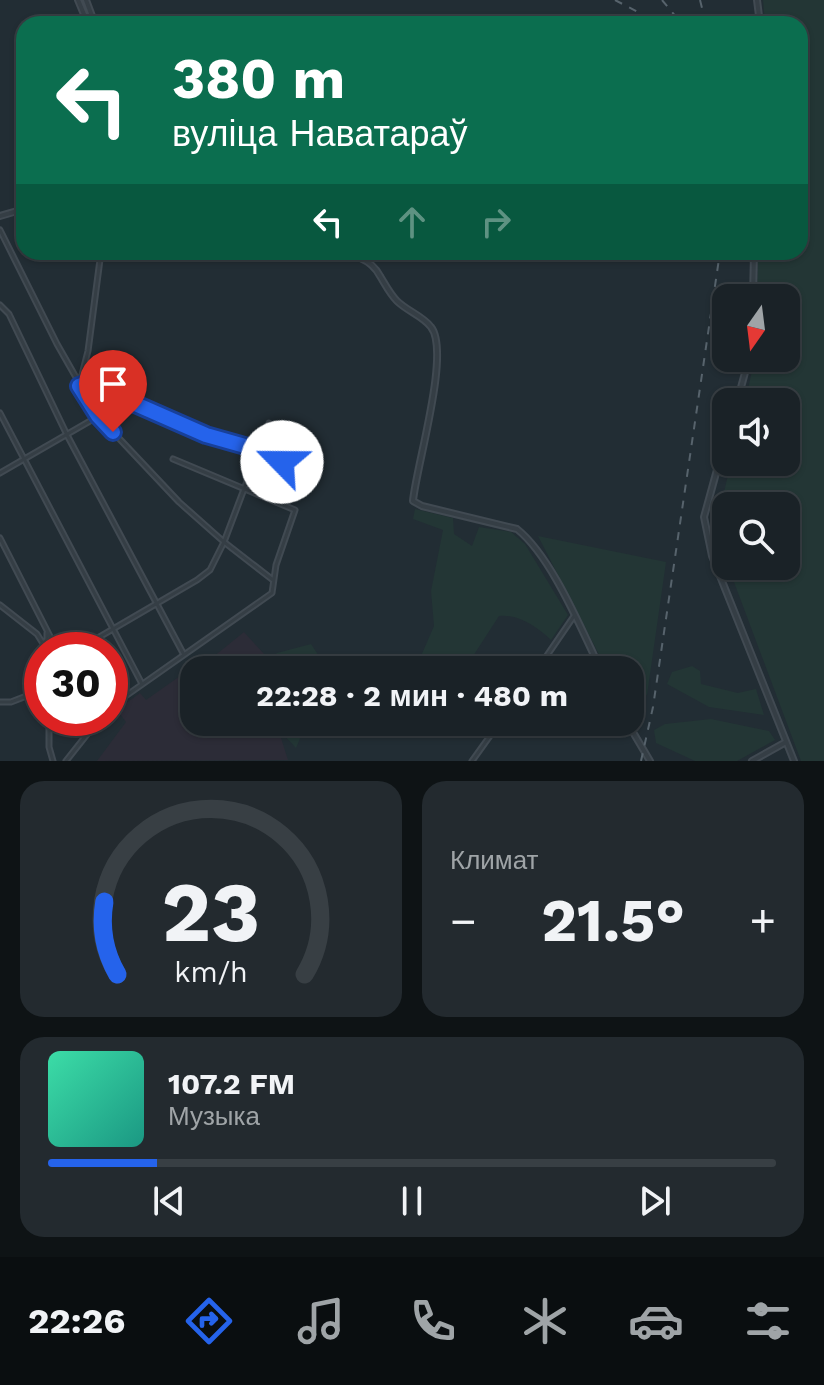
<!DOCTYPE html>
<html lang="ru">
<meta charset="utf-8">
<style>
:root{--surface:#1a2227;--page:#232a2f;--text:#f1f3f6;--muted:#9fa4a7;--line:#383f44;--accent:#2563eb}
body{margin:0;font-family:"Work Sans",sans-serif;background:var(--page);color:var(--text);height:100vh;display:flex;flex-direction:column;font-size:30px;white-space:nowrap}
*{box-sizing:border-box;margin:0}
p{font-size:26px;color:var(--muted)}
.icon{flex:none;width:44px;height:44px;fill:none;stroke:currentColor;stroke-width:2;stroke-linecap:round;stroke-linejoin:round}
.map{position:relative;height:761px;overflow:hidden}
.drawer{display:flex;flex-direction:column;gap:20px;padding:20px;background:#0e1315;flex:1}
.drawer>*{flex:none}
.guide{position:absolute;left:16px;top:16px;width:792px;height:244px;border-radius:24px;box-shadow:0 2px 6px #0004,0 0 0 2px var(--line);background:#0b6e4f;color:#fff;overflow:hidden}
.needle{width:52px;rotate:194deg}
.buttons{position:absolute;left:712px;top:284px;display:grid;gap:16px}
.buttons a{display:grid;place-items:center;width:88px;height:88px;border-radius:16px;background:var(--surface);box-shadow:0 2px 6px #0004,0 0 0 2px var(--line);font-size:40px}
.speed{position:absolute;left:24px;top:632px;display:flex;gap:16px;font-size:40px;font-weight:700;text-align:center}
.speed>*{display:grid;place-content:center;width:104px;height:104px;border-radius:50%;background:var(--surface);box-shadow:0 2px 6px #0004,0 0 0 2px var(--line);line-height:1}
.speed .limit{border:12px solid #d22;background:#fff;color:#111}
.pin{position:absolute;display:grid;place-items:center;width:68px;height:68px;color:#fff;margin:-82px -34px;border-radius:50% 50% 50% 0;rotate:-45deg;box-shadow:0 0 8px #0007}
.pin .icon{rotate:45deg}
.me{position:absolute;width:88px;margin:-44px;rotate:293deg;stroke-linejoin:round;filter:drop-shadow(0 0 6px #0008)}
.turn{display:flex;align-items:center;gap:28px;height:168px;padding:0 24px;font-size:36px}
.turn .icon{width:104px;height:104px;stroke-width:2.5}
.turn b{display:block;font-size:56px;line-height:68px}
.lanes{display:flex;align-items:center;height:76px;padding:0 24px;background:#0003;justify-content:center;gap:40px;direction:ltr}
.lanes .off{opacity:.35}
.big{font-size:60px;font-weight:700;line-height:1.1}
.drawer .card{flex:1;display:flex;flex-direction:column;justify-content:center;gap:12px;min-width:0;padding:0 28px;border-radius:24px;background:var(--page)}
.drawer .dial{align-items:center;gap:0}
.dial svg{height:208px;overflow:visible;fill:none;stroke:var(--line);stroke-width:7;stroke-linecap:round;text-anchor:middle}
.dial text{fill:var(--text);stroke:none}
.song{display:flex;align-items:center;gap:24px}
.cover{width:96px;height:96px;border-radius:12px;background:linear-gradient(135deg,hsl(160 70% 55%),hsl(170 70% 35%))}
.played{height:8px;border-radius:4px;background:linear-gradient(90deg,var(--accent) 15%,var(--line) 15%)}
.keys{display:flex;justify-content:space-around;direction:ltr}
.heat{display:flex;justify-content:space-between;align-items:center;font-size:44px;direction:ltr}
.drawer .tiles{flex:1;display:grid;gap:20px;grid-template-columns:1fr 1fr}
.card:last-child{grid-column:span 2}
.trip{position:absolute;left:180px;top:656px;width:464px;height:80px;border-radius:24px;background:var(--surface);box-shadow:0 2px 6px #0004,0 0 0 2px var(--line);font-weight:700;line-height:80px;text-align:center}
.tabs{display:flex;height:128px;justify-content:space-around;align-items:center;background:#0a0e10;color:var(--muted)}
.tabs .icon{width:56px;height:56px}
.tabs .active{color:var(--accent)}
.tabs b{font-size:36px;color:var(--text)}
.map>svg:first-child{display:block}
.medical{fill:#2c2c37}
.green{fill:#233635}
.lines{fill:none;stroke-linecap:round;stroke-linejoin:round}
.minor-casing{stroke:#414a52;stroke-width:7}
.tertiary-casing{stroke:#414a52;stroke-width:8}
.minor{stroke:#353e45;stroke-width:3}
.tertiary{stroke:#353e45;stroke-width:4}
.rail{stroke:#57636c;stroke-width:2;stroke-dasharray:8 8;stroke-linecap:butt}
.route-casing{stroke:#184099;stroke-width:20}
.route{stroke:#2563eb;stroke-width:14}
</style>
<div class="map">
<svg width="824" height="761" viewBox="0 0 824 761">
<rect width="100%" height="100%" fill="#222d34"/>
<path class="medical" d="M244 632 274 665 273 670H194V722H276L288 760 97 761 126 722 117 710 140 693 146 700 190 669 202 666Z"/>
<path class="green" d="M763 0H824V761H801L728 566H786V506H726V560L715 531 731 462H786V402H745L755 358H786V298H757L758 252H800V24H765Z
M415 509 453 518 454 534 472 546 479 527 511 532 525 544 568 615 551 640C537 627 519 614 499 616L464 670H437L421 656 434 626 431 591 443 530 413 519Z
M538 536 666 562 647 695 630 693V670H607Z
M311 644 328 670H277L272 658 277 653Z
M692 666 700 671 701 684 738 693 756 689 764 715 709 707 667 684 672 672Z
M711 719 769 731 775 740 737 761H695L656 743 654 730 665 724Z
M280 722H307L296 748 284 735Z"/>
<g class="lines">
<g class="minor-casing">
<path id="minor" d="M0 230 57 344 98 416 179 502 224 542 273 580
M0 305 9 314 67 435 183 653
M79 386 88 351 101 252
M80 386 85 384 99 388 206 435 252 448 306 472
M0 413 142 684
M0 473 97 417
M0 538 57 650
M0 605 37 634 47 650
M47 633V648L50 650
M77 650 197 580 210 570 224 542 269 423
M537 670 574 616
M0 702H11L42 690
M110 707 272 593 276 565 295 510 173 459
M49 718V747L53 761
M66 761 100 718
M472 761 500 722"/>
</g>
<g class="tertiary-casing">
<path id="tertiary" d="M78 0 88 24
M86 0 95 24
M757 0 760 24
M0 216 24 209
M328 252C349 255 369 255 380 276 385 284 390 294 397 301 407 311 423 316 431 327 451 352 416 467 413 501L422 506 517 529C552 557 581 629 601 670
M753 298 754 252
M737 402 749 358
M726 437 704 517 712 556 794 761
M627 722 650 761
M752 761 786 742"/>
</g>
<use href="#minor" class="minor"/>
<use href="#tertiary" class="tertiary"/>
<path class="rail" d="M615 0 649 18 656 24
M662 0 682 24
M700 0 706 24
M641 761 653 707 720 252"/>
</g>
<g class="lines">
<g class="route-casing">
<path id="route" d="M113 432 98 416 79 386 85 384 99 388 206 435 252 448 282 462"/>
</g>
<use href="#route" class="route"/>
</g>
</svg>
<div class="buttons">
<a><svg class="needle" viewBox="-14 -14 28 28"><path d="M0-13l5 13h-10z" fill="#e53935"/><path d="M0 13l5-13h-10z" fill="#9fa4a7"/></svg></a>
<a><svg class="icon" aria-label="sound" viewBox="0 0 24 24"><path d="M4 9h4l5-4v14l-5-4H4zM17 9q2 3 0 6"/></svg></a>
<a><svg class="icon" aria-label="search" viewBox="0 0 24 24"><circle cx="10" cy="10" r="6"/><path d="M15 15l6 6"/></svg></a>
</div>
<div class="speed"><div class="limit">30</div></div>
<div class="pin" style="left:113px;top:432px;background:#d93025"><svg class="icon" aria-label="arrive" viewBox="0 0 24 24"><path d="M6 21V4h12l-3 4 3 4H6"/></svg></div>
<svg class="me" style="left:282px;top:462px" viewBox="-20 -20 40 40"><circle r="19" fill="#fff"/><path d="M0-13L10 11 0 6-10 11z" fill="#2563eb"/></svg>
<div class="trip">22:28 · 2 мин · 480 m</div>
<div class="guide">
<div class="turn"><svg class="icon" aria-label="left" viewBox="0 0 24 24"><path d="M17 20v-9H6M10 6l-5 5 5 5"/></svg><div><b>380 m</b>вуліца Наватараў</div></div>
<div class="lanes"><svg class="icon" aria-label="left" viewBox="0 0 24 24"><path d="M17 20v-9H6M10 6l-5 5 5 5"/></svg><svg class="icon off" aria-label="ahead" viewBox="0 0 24 24"><path d="M12 20V5M6 11l6-6 6 6"/></svg><svg class="icon off" aria-label="right" viewBox="0 0 24 24"><path d="M7 20v-9h11M14 6l5 5-5 5"/></svg></div>
</div>
</div>
<section class="drawer">
<div class="tiles">
<div class="card dial"><svg viewBox="0 0 100 80">
<path d="M14 69A42 42 0 1 1 86 69"/>
<path d="M14 69A42 42 0 0 1 9 41" stroke="#2563eb"/>
<text x="50" y="56" font-size="32" font-weight="700">23</text>
<text x="50" y="72" font-size="11">km/h</text>
</svg></div>
<div class="card"><p>Климат</p>
<div class="heat"><a>−</a><b class="big">21.5°</b><a>+</a></div>
</div>
<div class="card">
<div class="song"><i class="cover"></i><div><b>107.2 FM</b><p>Музыка</p></div></div>
<div class="played"></div>
<div class="keys"><svg class="icon" aria-label="previous" viewBox="0 0 24 24"><path d="M18 5L8 12l10 7zM5 5v14"/></svg><svg class="icon" aria-label="pause" viewBox="0 0 24 24"><path d="M8 5v14M16 5v14"/></svg><svg class="icon" aria-label="next" viewBox="0 0 24 24"><path d="M6 5l10 7-10 7zM19 5v14"/></svg></div>
</div>
</div>
</section>
<nav class="tabs">
<b>22:26</b>
<svg class="icon active" aria-label="directions" viewBox="0 0 24 24"><path d="M12 3l9 9-9 9-9-9zM9 14v-3h6M13 9l2 2-2 2"/></svg>
<svg class="icon" aria-label="music" viewBox="0 0 24 24"><path d="M9 18V5l10-2v13"/><circle cx="6" cy="18" r="3"/><circle cx="16" cy="16" r="3"/></svg>
<svg class="icon" aria-label="phone" viewBox="0 0 24 24"><path d="M5 4h4l2 5-3 2q2 4 5 5l2-3 5 2v4C11 20 4 13 5 4z"/></svg>
<svg class="icon" aria-label="climate" viewBox="0 0 24 24"><path d="M12 3v18M4 7l16 10M4 17L20 7"/></svg>
<svg class="icon" aria-label="car" viewBox="0 0 24 24"><path d="M5 17H2v-5l4-1 3-4h7l3 4 3 1v5h-3M9 17h6M6 11h13"/><circle cx="7" cy="17" r="2"/><circle cx="17" cy="17" r="2"/></svg>
<svg class="icon" aria-label="filters" viewBox="0 0 24 24"><path d="M4 7h16M4 17h16"/><circle cx="9" cy="7" r="2"/><circle cx="15" cy="17" r="2"/></svg>
</nav>
